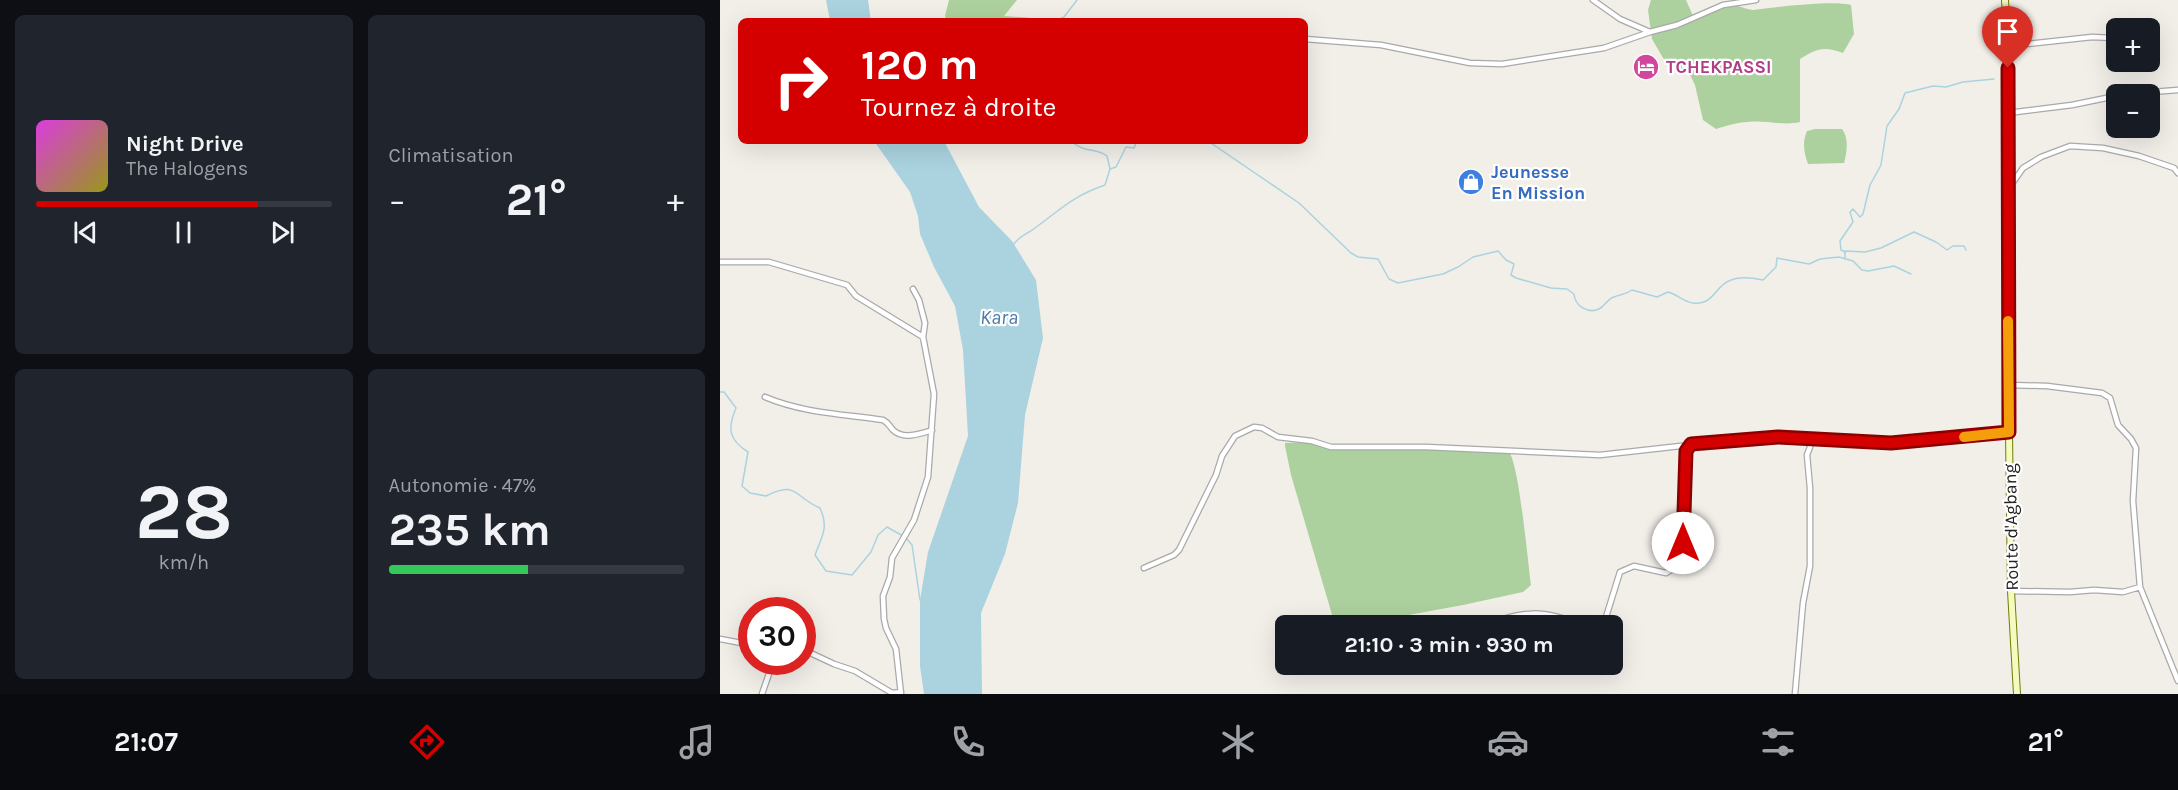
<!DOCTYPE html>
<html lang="fr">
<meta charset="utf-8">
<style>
:root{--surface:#171b24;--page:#20242c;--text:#f1f3f6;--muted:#9ea1a6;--line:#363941;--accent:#d40000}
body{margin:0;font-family:Karla,sans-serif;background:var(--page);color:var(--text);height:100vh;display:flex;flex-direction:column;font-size:22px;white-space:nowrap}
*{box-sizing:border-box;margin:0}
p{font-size:20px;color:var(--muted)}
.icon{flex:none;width:33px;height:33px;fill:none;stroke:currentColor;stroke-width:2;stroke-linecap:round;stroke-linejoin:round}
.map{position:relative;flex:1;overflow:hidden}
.side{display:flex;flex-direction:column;gap:15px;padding:15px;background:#0d0f14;width:720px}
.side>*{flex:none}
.top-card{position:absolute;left:18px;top:18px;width:570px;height:126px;border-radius:9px;box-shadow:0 6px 24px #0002;background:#d40000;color:#fff;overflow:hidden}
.buttons{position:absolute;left:1386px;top:18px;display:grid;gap:12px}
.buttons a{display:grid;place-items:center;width:54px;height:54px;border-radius:9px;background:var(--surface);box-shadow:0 6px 24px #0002;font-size:30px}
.speed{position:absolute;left:18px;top:597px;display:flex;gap:12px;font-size:30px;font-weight:700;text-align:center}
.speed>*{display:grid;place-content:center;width:78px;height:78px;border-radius:50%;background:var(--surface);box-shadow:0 6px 24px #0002;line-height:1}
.speed .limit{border:9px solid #d22;background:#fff;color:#111}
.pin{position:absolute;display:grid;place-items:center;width:51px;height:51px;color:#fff;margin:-62px -26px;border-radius:50% 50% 50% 0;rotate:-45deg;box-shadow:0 0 6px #0007}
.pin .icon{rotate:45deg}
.me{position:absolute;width:66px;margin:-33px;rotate:0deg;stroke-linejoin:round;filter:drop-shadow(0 0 4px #0008)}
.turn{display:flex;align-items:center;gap:21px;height:126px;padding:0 24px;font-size:27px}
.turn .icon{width:78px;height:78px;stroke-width:2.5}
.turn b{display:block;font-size:42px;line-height:51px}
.big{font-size:45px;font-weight:700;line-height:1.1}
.side .tile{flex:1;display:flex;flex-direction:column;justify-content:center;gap:9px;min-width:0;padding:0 21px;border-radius:9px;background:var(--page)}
.side .dial{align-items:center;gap:0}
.dial b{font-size:78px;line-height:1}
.song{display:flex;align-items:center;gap:18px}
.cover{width:72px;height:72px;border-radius:9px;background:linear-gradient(135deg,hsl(300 70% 55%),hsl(60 70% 35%))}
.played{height:6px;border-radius:3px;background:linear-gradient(90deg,var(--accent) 75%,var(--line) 75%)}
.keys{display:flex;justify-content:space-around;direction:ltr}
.heat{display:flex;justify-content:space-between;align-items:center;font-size:33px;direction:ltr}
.charge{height:9px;border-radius:4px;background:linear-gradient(90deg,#34c759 47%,var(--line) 0)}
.side .tiles{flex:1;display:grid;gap:15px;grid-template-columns:repeat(2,1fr)}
.trip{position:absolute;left:555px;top:615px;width:348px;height:60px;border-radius:9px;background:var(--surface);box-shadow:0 6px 24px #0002;font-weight:700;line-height:60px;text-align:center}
.dock{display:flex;height:96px;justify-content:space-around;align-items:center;background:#090b0e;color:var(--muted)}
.dock .icon{width:42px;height:42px}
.dock .on{color:var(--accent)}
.dock b{font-size:27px;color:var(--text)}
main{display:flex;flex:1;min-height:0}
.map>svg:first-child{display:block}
.forest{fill:#add19e}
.water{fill:#aad3df}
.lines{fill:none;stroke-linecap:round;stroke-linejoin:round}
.stream{stroke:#aad3df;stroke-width:1.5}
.street-casing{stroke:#a9a9a9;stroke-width:7}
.secondary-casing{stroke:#707d05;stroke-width:8}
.street{stroke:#fff;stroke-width:4.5}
.secondary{stroke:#f7fabf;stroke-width:6}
.route-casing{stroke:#8a0000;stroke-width:15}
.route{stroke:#d40000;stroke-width:10}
.slow{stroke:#f59e0b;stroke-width:10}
.labels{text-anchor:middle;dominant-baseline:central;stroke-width:4.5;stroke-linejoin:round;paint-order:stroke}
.hotel-label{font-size:18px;font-weight:bold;fill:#b23c85;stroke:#fff;text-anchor:start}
.shop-label{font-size:18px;font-weight:bold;fill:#366cbe;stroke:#fff;text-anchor:start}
.street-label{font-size:18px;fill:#222;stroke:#fff}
.water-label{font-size:20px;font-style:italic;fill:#4a7aab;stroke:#fff}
</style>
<main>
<section class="side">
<div class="tiles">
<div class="tile">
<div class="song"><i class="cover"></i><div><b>Night Drive</b><p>The Halogens</p></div></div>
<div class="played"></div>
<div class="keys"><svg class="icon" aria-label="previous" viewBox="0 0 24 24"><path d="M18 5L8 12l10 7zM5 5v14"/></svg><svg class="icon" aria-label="pause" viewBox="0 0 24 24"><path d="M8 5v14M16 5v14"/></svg><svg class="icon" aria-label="next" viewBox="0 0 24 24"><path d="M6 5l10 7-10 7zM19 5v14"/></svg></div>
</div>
<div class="tile"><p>Climatisation</p>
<div class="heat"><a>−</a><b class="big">21°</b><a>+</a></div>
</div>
<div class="tile dial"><b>28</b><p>km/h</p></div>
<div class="tile"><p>Autonomie · 47%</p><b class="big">235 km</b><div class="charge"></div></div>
</div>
</section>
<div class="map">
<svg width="1458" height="694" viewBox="0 0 1458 694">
<rect width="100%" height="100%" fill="#f2efe9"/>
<path class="forest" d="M229 0H297L284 16 312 18 315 21H227L225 16Z
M931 0H966L974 18C987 13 1004 1 1018 6 1024 8 1027 9 1033 10 1055 7 1114 0 1131 5L1134 34 1123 53C1104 46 1097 48 1080 59V122C1063 126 1046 120 1028 122 1017 122 1006 126 996 129L983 120 975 85 968 71 955 68 943 58 932 39 928 10Z
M1095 129H1122C1129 138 1127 152 1124 163L1088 164C1084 153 1082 143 1087 131Z
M591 442 609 449H726L789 452C799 464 808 563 811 585L803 592 743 605 634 625H615L571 475 565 446V443Z"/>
<path class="water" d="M106 0H148L151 21H110Z
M154 141H224L259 207 292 241 316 280 323 338 305 415 298 503 285 554 261 613 262 694H204L200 666V600L208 552 248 436 243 350 235 306 214 267 200 234 198 216 190 192Z"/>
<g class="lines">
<path class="stream" d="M335 21 344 17 357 0
M488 141 579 203 631 253 638 257 658 259 669 279 678 283 723 274 738 267 753 257 778 251 786 260 794 264 791 275 796 278 831 288 847 289 854 294C855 306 868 314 879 309 885 306 887 299 894 297 901 294 905 295 912 290L937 297 948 292C957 294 963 302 973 303 995 305 995 285 1011 280 1021 276 1034 278 1043 280L1056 267 1057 258 1089 264 1100 259 1119 257 1133 261 1142 270 1148 271 1174 266 1191 274
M390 169 396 167 406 147 414 148 417 141
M293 245C302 233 305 236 315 228 341 209 353 196 385 185L390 169 387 156C375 147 366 154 351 141
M1125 251 1145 252 1161 248 1194 232 1216 242 1227 250 1233 246H1244L1246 250
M1125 259V252L1121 250 1120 241 1133 222 1130 212 1133 209 1140 217 1143 214 1150 185 1161 165 1167 126 1179 109 1185 93 1213 86 1226 87 1243 82 1274 79
M0 392H4L16 408C7 429 9 440 28 452L22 486 30 493 46 496C77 480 74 497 100 508 109 528 102 536 95 555L106 571 132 575 151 552 158 535 167 527 183 536
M187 539 192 545 200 600"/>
<g class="street-casing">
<path id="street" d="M873 0 900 19 930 32 957 25 1003 5 1036 0
M585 39 661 45 750 63 782 64 884 48 930 32
M1288 46 1372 37 1394 38
M1406 94 1458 90
M1288 113 1352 105 1396 96
M1289 188 1303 168 1321 157 1350 146 1383 148 1419 156 1454 168 1458 173
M0 262H49L127 285 136 296 203 337
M1289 385 1327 386 1382 393 1390 398 1398 425 1411 439 1416 448 1413 501 1420 587 1458 681
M45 397C83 413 122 414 163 420 169 423 169 426 173 430 183 440 200 434 212 430
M424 568 454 555 459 550 496 475 502 456 515 436 534 427 542 428 558 437 592 441 611 447H706L880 455 1032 438 1058 437 1171 443 1289 432
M1291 591 1350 592 1374 590 1403 592 1420 587
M760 626C806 611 820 608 865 626
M878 626 886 617 900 572 914 566 946 573 963 562 966 451 971 444
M0 639 32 645
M82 649 114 664 135 671 172 693 181 692
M42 694 53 662
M181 694 176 649 166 628 164 619 163 596 170 577 172 558 194 520 208 477 214 394 203 337 205 323 199 300 193 289
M1075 694 1083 603 1090 566V488L1087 455 1093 439"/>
</g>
<g class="secondary-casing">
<path id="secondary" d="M1285 0 1288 46 1289 432 1291 591 1297 694"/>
</g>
<use href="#street" class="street"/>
<use href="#secondary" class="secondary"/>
</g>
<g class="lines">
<g class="route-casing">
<path id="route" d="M963 543 966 451 971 444 1058 437 1171 443 1289 432 1288 68"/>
</g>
<use href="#route" class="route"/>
<path class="slow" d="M1244 437 1289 432 1288 321"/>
</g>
<defs>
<g id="hotel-disc" transform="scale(1.35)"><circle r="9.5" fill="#d1479c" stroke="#fff"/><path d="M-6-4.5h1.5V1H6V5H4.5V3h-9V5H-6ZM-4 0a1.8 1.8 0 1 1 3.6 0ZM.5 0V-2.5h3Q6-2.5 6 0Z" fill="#fff"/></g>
<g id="shop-disc" transform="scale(1.35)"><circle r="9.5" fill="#3f7fe0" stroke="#fff"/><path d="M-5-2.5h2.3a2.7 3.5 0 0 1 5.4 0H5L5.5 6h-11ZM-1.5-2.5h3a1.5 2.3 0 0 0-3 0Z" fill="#fff"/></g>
</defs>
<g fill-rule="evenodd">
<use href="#hotel-disc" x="926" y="67"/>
<use href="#shop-disc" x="751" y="182"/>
</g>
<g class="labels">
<g class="hotel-label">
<text x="946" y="67">TCHEKPASSI</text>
</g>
<g class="shop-label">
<text x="771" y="172">Jeunesse<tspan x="771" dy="21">En Mission</tspan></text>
</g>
<g class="street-label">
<text transform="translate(1291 527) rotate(-91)">Route d'Agbang</text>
</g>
<g class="water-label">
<text x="279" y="317">Kara</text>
</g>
</g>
</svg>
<div class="buttons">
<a>+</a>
<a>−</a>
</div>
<div class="speed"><div class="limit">30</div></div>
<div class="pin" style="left:1288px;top:68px;background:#d93025"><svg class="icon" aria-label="arrive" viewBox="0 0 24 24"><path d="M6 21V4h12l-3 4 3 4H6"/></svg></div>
<svg class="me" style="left:963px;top:543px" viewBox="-20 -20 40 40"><circle r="19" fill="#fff"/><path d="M0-13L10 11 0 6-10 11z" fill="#d40000"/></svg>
<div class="trip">21:10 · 3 min · 930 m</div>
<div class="top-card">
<div class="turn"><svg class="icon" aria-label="right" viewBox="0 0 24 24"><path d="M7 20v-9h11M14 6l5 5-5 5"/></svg><div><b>120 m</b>Tournez à droite</div></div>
</div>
</div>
</main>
<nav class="dock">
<b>21:07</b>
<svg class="icon on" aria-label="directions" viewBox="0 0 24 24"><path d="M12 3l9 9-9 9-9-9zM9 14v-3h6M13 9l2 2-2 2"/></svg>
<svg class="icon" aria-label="music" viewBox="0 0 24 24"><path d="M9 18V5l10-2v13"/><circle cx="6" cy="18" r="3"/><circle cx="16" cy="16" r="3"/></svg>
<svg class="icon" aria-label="phone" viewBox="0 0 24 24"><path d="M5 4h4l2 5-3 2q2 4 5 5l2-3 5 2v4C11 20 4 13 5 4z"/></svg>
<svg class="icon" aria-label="climate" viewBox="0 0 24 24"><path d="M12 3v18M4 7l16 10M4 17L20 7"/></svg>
<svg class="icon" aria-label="car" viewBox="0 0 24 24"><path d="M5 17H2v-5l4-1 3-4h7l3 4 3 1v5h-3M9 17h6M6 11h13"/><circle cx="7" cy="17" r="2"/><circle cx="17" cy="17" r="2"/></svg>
<svg class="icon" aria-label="filters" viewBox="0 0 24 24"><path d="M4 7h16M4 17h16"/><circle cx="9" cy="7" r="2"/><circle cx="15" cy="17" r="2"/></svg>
<b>21°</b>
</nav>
